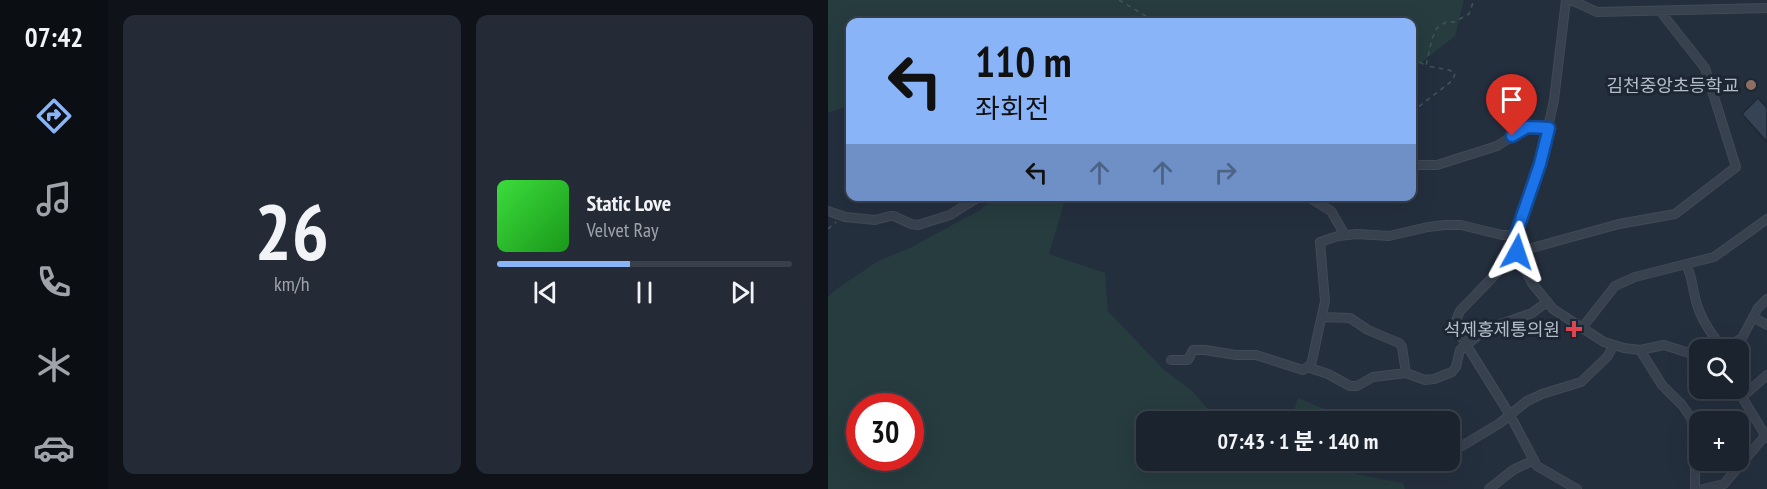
<!DOCTYPE html>
<html lang="ko">
<meta charset="utf-8">
<style>
:root{--surface:#1b232e;--page:#242b36;--text:#f1f3f6;--muted:#a0a4aa;--line:#39404a;--accent:#8ab4f8}
body{margin:0;font-family:"PT Sans Narrow","Noto Sans KR",sans-serif;background:var(--page);color:var(--text);height:100vh;display:flex;flex-direction:column;font-size:22px;white-space:nowrap}
*{box-sizing:border-box;margin:0}
p{font-size:20px;color:var(--muted)}
.icon{flex:none;width:33px;height:33px;fill:none;stroke:currentColor;stroke-width:2;stroke-linecap:round;stroke-linejoin:round}
.map{position:relative;flex:1;overflow:hidden}
.side{display:flex;flex-direction:column;gap:15px;padding:15px;background:#0f1319;width:720px}
.side>*{flex:none}
.banner{position:absolute;left:18px;top:18px;width:570px;height:183px;border-radius:12px;box-shadow:0 6px 24px #0002,0 0 0 2px var(--line);background:#8ab4f8;color:#111;overflow:hidden}
.tools{position:absolute;left:861px;top:339px;display:grid;gap:12px}
.tools a{display:grid;place-items:center;width:60px;height:60px;border-radius:12px;background:var(--surface);box-shadow:0 6px 24px #0002,0 0 0 2px var(--line);font-size:30px}
.speed{position:absolute;left:18px;top:393px;display:flex;gap:12px;font-size:30px;font-weight:700;text-align:center}
.speed>*{display:grid;place-content:center;width:78px;height:78px;border-radius:50%;background:var(--surface);box-shadow:0 6px 24px #0002,0 0 0 2px var(--line);line-height:1}
.speed .limit{border:9px solid #d22;background:#fff;color:#111}
.pin{position:absolute;display:grid;place-items:center;width:51px;height:51px;color:#fff;margin:-62px -26px;border-radius:50% 50% 50% 0;rotate:-45deg;box-shadow:0 0 6px #0007}
.pin .icon{rotate:45deg}
.me{position:absolute;width:66px;margin:-33px;rotate:5deg;stroke-linejoin:round;filter:drop-shadow(0 0 4px #0008)}
.turn{display:flex;align-items:center;gap:21px;height:126px;padding:0 30px;font-size:27px}
.turn .icon{width:78px;height:78px;stroke-width:2.5}
.turn b{display:block;font-size:42px;line-height:51px}
.lanes{display:flex;align-items:center;height:57px;padding:0 30px;background:#0003;justify-content:center;gap:30px;direction:ltr}
.lanes .off{opacity:.35}
.side .widget{flex:1;display:flex;flex-direction:column;justify-content:center;gap:9px;min-width:0;padding:0 21px;border-radius:12px;background:var(--page)}
.side .dial{align-items:center;gap:0}
.dial b{font-size:78px;line-height:1}
.song{display:flex;align-items:center;gap:18px}
.cover{width:72px;height:72px;border-radius:9px;background:linear-gradient(135deg,hsl(120 70% 55%),hsl(120 70% 35%))}
.played{height:6px;border-radius:3px;background:linear-gradient(90deg,var(--accent) 45%,var(--line) 45%)}
.keys{display:flex;justify-content:space-around;direction:ltr}
.side .tiles{flex:1;display:grid;gap:15px;grid-template-columns:repeat(2,1fr)}
.trip{position:absolute;left:308px;top:411px;width:324px;height:60px;border-radius:12px;background:var(--surface);box-shadow:0 6px 24px #0002,0 0 0 2px var(--line);font-weight:700;line-height:60px;text-align:center}
main{display:flex;flex:1;min-height:0}
.menu{display:flex;flex-direction:column;width:108px;justify-content:space-around;align-items:center;background:#0b0e12;color:var(--muted)}
.menu .icon{width:42px;height:42px}
.menu .on{color:var(--accent)}
.menu b{font-size:27px;color:var(--text)}
.map>svg:first-child{display:block}
.green{fill:#263c3f;fill-rule:evenodd}
.building{fill:#364354;stroke:#1f2835;stroke-width:1.5}
.lines{fill:none;stroke-linecap:round;stroke-linejoin:round}
.minor-casing{stroke:#414a57;stroke-width:10}
.path{stroke:#3f5557;stroke-width:1.5;stroke-dasharray:4.5 4.5;stroke-linecap:butt}
.minor{stroke:#38414e;stroke-width:8}
.route-casing{stroke:#114b97;stroke-width:15}
.route{stroke:#1a73e8;stroke-width:10}
.education-dot{fill:#8d6e63;stroke:#1d2633;stroke-width:2}
.health-dot{fill:#e0444e;stroke:#1d2633;stroke-width:2}
.labels{text-anchor:middle;dominant-baseline:central;stroke-width:6;stroke-linejoin:round;paint-order:stroke}
.poi-label{font-size:18px;fill:#b4bcc9;stroke:#1d2633;text-anchor:end}
</style>
<main>
<nav class="menu">
<b>07:42</b>
<svg class="icon on" aria-label="directions" viewBox="0 0 24 24"><path d="M12 3l9 9-9 9-9-9zM9 14v-3h6M13 9l2 2-2 2"/></svg>
<svg class="icon" aria-label="music" viewBox="0 0 24 24"><path d="M9 18V5l10-2v13"/><circle cx="6" cy="18" r="3"/><circle cx="16" cy="16" r="3"/></svg>
<svg class="icon" aria-label="phone" viewBox="0 0 24 24"><path d="M5 4h4l2 5-3 2q2 4 5 5l2-3 5 2v4C11 20 4 13 5 4z"/></svg>
<svg class="icon" aria-label="climate" viewBox="0 0 24 24"><path d="M12 3v18M4 7l16 10M4 17L20 7"/></svg>
<svg class="icon" aria-label="car" viewBox="0 0 24 24"><path d="M5 17H2v-5l4-1 3-4h7l3 4 3 1v5h-3M9 17h6M6 11h13"/><circle cx="7" cy="17" r="2"/><circle cx="17" cy="17" r="2"/></svg>
</nav>
<section class="side">
<div class="tiles">
<div class="widget dial"><b>26</b><p>km/h</p></div>
<div class="widget">
<div class="song"><i class="cover"></i><div><b>Static Love</b><p>Velvet Ray</p></div></div>
<div class="played"></div>
<div class="keys"><svg class="icon" aria-label="previous" viewBox="0 0 24 24"><path d="M18 5L8 12l10 7zM5 5v14"/></svg><svg class="icon" aria-label="pause" viewBox="0 0 24 24"><path d="M8 5v14M16 5v14"/></svg><svg class="icon" aria-label="next" viewBox="0 0 24 24"><path d="M6 5l10 7-10 7zM19 5v14"/></svg></div>
</div>
</div>
</section>
<div class="map">
<svg width="939" height="489" viewBox="0 0 939 489">
<rect width="100%" height="100%" fill="#242f3e"/>
<path class="green" d="M0 0H636L627 36 584 70V22H22V105L0 113Z
M169 196 238 197 221 254 277 273 280 311 335 369 364 391 391 421 318 422V460L521 461 528 474 575 483 577 489H0V297L10 288 50 261 80 249 152 210ZM82 406V458H32V406Z
M470 398 496 409 502 421H462Z"/>
<path class="building" d="M930 98 939 108V142L914 114Z"/>
<g class="lines">
<g class="minor-casing">
<path id="minor" d="M738 0 726 100 712 164 688 234 689 252 704 283 725 309 776 342 796 348 812 350 836 345 861 353 872 358
M743 0 769 12 939 8
M584 163 591 165H609L669 146 699 127 721 128
M479 196 503 211 517 235
M0 211 17 217 47 220 62 216H66L83 224 90 225 122 215 152 196
M858 264C864 277 864 284 867 297 871 317 882 333 895 348
M494 317 522 318 540 330 571 343 574 347 578 373
M925 317 939 325
M754 328 787 286 807 277 886 257 939 219
M812 350 834 385 854 405 863 418 867 441V489
M895 350 914 338 930 308 939 299
M343 360H360L365 350H377L408 355H428L475 370 483 365 497 301 492 242 510 236 529 234 561 236 600 227 617 225H633L674 235H688
M479 367 500 374 522 386H529L545 377 578 373 597 380 606 379 624 372 628 367 632 350 652 334 662 328 704 313 719 302
M906 388 914 397 939 438
M914 397 939 375
M634 446 672 423 699 401 714 394 753 382 779 357 786 345
M661 489 685 470 706 460
M749 489 709 466 682 415 626 325 632 311 689 252 791 224 847 214 908 167 877 68 832 11
M875 489 896 484 937 436"/>
</g>
<path class="path" d="M291 0 328 22
M584 57 598 66 604 39 609 28 618 22H626L641 14 646 0
M584 112 625 80 627 73 621 70 599 66
M0 229 8 222"/>
<use href="#minor" class="minor"/>
</g>
<g class="lines">
<g class="route-casing">
<path id="route" d="M684 136 699 127 721 128 712 164 688 234 689 252"/>
</g>
<use href="#route" class="route"/>
</g>
<circle class="education-dot" cx="923" cy="85" r="6"/>
<path class="health-dot" d="M743 320h6v6h6v6h-6v6h-6v-6h-6v-6h6z"/>
<g class="labels">
<g class="poi-label">
<text x="911" y="85">김천중앙초등학교</text>
<text x="732" y="329">석제홍제통의원</text>
</g>
</g>
</svg>
<div class="tools">
<a><svg class="icon" aria-label="search" viewBox="0 0 24 24"><circle cx="10" cy="10" r="6"/><path d="M15 15l6 6"/></svg></a>
<a>+</a>
</div>
<div class="speed"><div class="limit">30</div></div>
<div class="pin" style="left:684px;top:136px;background:#d93025"><svg class="icon" aria-label="arrive" viewBox="0 0 24 24"><path d="M6 21V4h12l-3 4 3 4H6"/></svg></div>
<svg class="me" style="left:689px;top:252px" viewBox="-20 -20 40 40"><path d="M0-17L14 15 0 8-14 15z" fill="#1a73e8" stroke="#fff" stroke-width="4"/></svg>
<div class="trip">07:43 · 1 분 · 140 m</div>
<div class="banner">
<div class="turn"><svg class="icon" aria-label="left" viewBox="0 0 24 24"><path d="M17 20v-9H6M10 6l-5 5 5 5"/></svg><div><b>110 m</b>좌회전</div></div>
<div class="lanes"><svg class="icon" aria-label="left" viewBox="0 0 24 24"><path d="M17 20v-9H6M10 6l-5 5 5 5"/></svg><svg class="icon off" aria-label="ahead" viewBox="0 0 24 24"><path d="M12 20V5M6 11l6-6 6 6"/></svg><svg class="icon off" aria-label="ahead" viewBox="0 0 24 24"><path d="M12 20V5M6 11l6-6 6 6"/></svg><svg class="icon off" aria-label="right" viewBox="0 0 24 24"><path d="M7 20v-9h11M14 6l5 5-5 5"/></svg></div>
</div>
</div>
</main>
